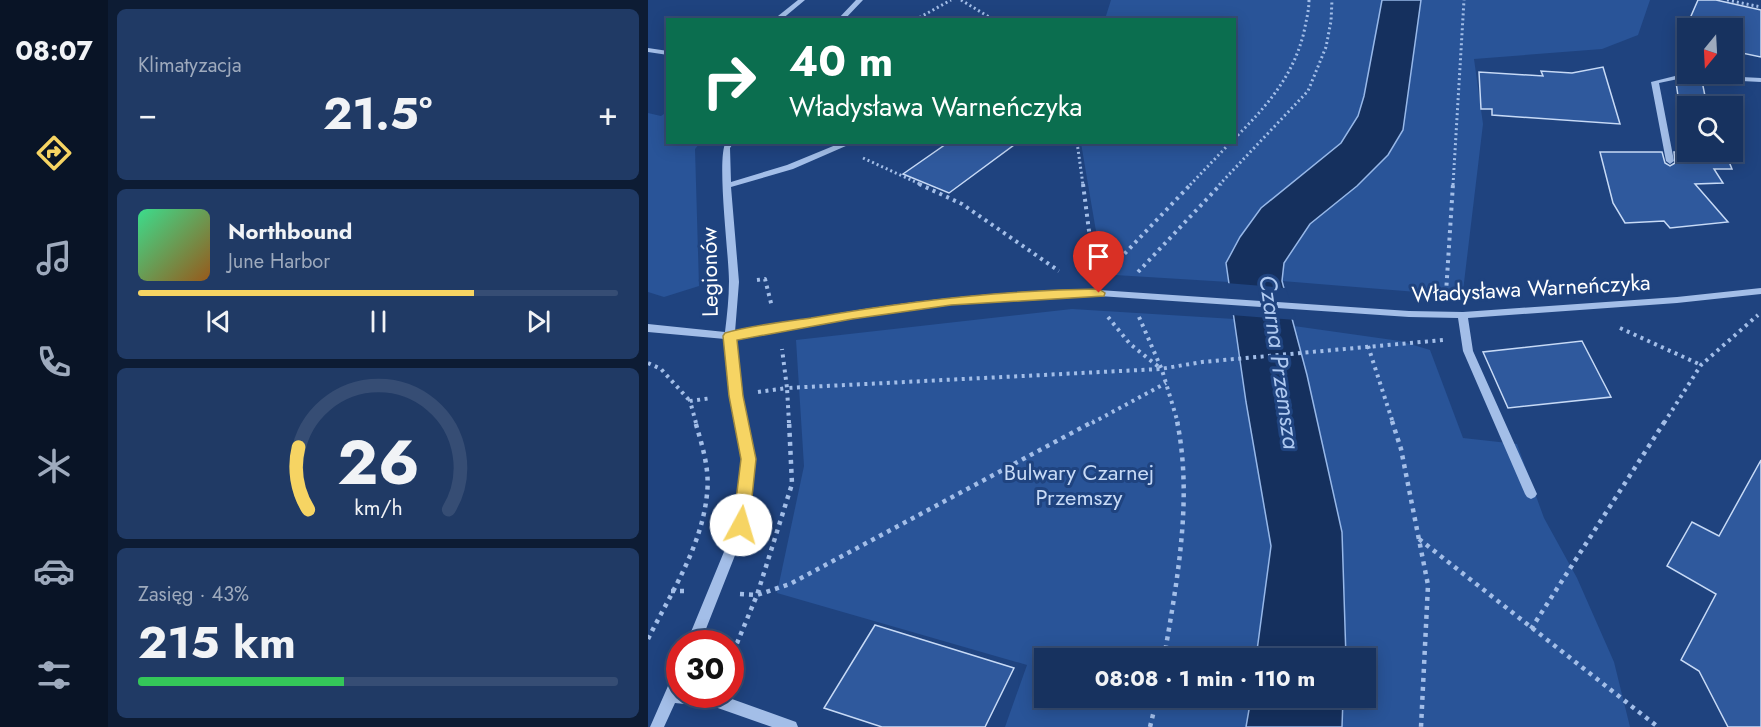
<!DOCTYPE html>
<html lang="pl">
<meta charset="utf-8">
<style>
:root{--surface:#17325f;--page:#203a65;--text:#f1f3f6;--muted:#9eaabd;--line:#364d74;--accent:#f6d463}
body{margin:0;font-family:Jost,sans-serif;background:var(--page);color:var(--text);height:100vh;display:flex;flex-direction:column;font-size:22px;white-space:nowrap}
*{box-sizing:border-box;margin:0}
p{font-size:20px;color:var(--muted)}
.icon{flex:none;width:33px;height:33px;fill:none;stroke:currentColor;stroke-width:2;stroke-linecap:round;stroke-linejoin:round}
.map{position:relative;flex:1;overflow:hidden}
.details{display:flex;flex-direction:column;gap:9px;padding:9px;background:#0d1c34;width:540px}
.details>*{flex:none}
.guide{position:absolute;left:18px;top:18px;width:570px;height:126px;border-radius:0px;box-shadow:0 3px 15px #0003,0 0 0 2px var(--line);background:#0b6e4f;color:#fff;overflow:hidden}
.needle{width:39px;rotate:198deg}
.tools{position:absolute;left:1029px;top:18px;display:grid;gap:12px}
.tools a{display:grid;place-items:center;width:66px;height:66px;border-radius:0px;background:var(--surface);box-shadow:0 3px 15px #0003,0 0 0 2px var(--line);font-size:30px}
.speed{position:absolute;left:18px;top:630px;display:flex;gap:12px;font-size:30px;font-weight:700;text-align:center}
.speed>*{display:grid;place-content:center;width:78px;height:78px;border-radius:50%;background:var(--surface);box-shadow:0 3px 15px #0003,0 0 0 2px var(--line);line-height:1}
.speed .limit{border:9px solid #d22;background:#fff;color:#111}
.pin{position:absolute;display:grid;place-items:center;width:51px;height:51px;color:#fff;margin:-62px -26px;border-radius:50% 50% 50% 0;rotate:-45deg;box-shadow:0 0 6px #0007}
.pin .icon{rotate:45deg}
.me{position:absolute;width:66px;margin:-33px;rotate:6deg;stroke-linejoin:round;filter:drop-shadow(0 0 4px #0008)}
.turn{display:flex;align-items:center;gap:21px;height:126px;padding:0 24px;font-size:27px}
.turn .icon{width:78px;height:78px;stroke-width:2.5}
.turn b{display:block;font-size:42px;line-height:51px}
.big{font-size:45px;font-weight:700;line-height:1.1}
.details .widget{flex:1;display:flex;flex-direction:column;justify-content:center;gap:9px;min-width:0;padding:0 21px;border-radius:9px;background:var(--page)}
.details .dial{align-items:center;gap:0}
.dial svg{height:156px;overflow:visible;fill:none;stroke:var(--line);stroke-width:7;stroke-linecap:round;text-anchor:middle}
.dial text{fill:var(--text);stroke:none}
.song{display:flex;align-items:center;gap:18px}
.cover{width:72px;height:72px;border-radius:9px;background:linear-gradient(135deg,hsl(150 70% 55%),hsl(30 70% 35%))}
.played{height:6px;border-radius:3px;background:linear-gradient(90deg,var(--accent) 70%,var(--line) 70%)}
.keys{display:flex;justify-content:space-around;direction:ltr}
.heat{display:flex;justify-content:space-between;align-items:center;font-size:33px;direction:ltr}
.charge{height:9px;border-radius:4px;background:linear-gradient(90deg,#34c759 43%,var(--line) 0)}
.trip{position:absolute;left:386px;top:648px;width:342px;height:60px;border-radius:0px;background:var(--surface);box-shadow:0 3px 15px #0003,0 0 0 2px var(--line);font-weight:700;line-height:60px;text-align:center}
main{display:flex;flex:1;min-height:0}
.tabs{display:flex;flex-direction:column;width:108px;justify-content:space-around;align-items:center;background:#091426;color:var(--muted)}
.tabs .icon{width:42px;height:42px}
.tabs .active{color:var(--accent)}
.tabs b{font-size:27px;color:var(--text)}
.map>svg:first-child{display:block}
.green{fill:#295498}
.water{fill:#15305e;stroke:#97b8e9;stroke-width:1.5}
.pier{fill:#1f437f}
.building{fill:#2f599d;stroke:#c7daf6;stroke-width:1.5}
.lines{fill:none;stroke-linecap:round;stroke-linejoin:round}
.path-far2{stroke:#a3bee8;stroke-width:3;stroke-dasharray:2 3;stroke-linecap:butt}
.path-far1{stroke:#a3bee8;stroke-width:4;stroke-dasharray:3 4.5;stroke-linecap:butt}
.path{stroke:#a3bee8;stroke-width:4.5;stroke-dasharray:4 5;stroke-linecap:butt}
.minor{fill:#a3bee8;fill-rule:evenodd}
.route{fill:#f6d463;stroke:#a08a40;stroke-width:1.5}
.labels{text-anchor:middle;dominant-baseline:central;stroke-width:6;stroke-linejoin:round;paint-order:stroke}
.street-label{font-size:22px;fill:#fff;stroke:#1f437f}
.park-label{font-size:22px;fill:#c7daf6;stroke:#1f437f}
.water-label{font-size:24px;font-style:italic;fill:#afc9f0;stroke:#1f437f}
</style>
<main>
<nav class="tabs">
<b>08:07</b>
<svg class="icon active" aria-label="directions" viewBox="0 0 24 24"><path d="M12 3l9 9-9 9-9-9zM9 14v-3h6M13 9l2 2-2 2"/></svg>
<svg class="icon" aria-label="music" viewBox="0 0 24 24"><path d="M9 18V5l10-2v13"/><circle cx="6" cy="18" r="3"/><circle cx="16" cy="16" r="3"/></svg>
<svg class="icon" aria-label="phone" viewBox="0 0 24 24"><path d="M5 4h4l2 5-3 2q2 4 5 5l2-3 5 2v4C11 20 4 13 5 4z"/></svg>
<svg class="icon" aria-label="climate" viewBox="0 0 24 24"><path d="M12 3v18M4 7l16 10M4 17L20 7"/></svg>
<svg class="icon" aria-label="car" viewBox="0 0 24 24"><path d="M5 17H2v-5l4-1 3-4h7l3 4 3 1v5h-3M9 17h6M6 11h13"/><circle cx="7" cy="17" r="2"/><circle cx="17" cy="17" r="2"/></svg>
<svg class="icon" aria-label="filters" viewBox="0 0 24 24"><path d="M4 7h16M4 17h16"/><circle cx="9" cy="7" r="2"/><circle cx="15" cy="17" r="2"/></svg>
</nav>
<section class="details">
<div class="widget"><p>Klimatyzacja</p>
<div class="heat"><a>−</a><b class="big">21.5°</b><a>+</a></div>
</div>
<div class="widget">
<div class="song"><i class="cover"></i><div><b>Northbound</b><p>June Harbor</p></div></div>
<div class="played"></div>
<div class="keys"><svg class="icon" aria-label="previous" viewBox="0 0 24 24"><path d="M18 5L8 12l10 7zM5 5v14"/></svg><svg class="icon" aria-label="pause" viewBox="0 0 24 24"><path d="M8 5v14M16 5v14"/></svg><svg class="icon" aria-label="next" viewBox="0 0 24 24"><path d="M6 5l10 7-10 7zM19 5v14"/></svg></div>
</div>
<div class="widget dial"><svg viewBox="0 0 100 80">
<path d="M14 69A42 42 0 1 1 86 69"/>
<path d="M14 69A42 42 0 0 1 9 37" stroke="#f6d463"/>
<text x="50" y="56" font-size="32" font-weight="700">26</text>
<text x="50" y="72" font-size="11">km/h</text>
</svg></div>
<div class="widget"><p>Zasięg · 43%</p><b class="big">215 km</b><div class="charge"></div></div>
</section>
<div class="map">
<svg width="1113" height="727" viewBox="0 0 1113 727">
<rect width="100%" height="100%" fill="#1f437f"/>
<path class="green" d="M463 0H734L716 96 710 116 693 143 613 208 592 237 578 263 581 282 467 275 450 243 433 143 586 142V20L457 19Z
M773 0H1002L990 35 954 49 826 59 835 124 815 291 781 293 634 281 636 263 662 224 709 186 740 156 755 130Z
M19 112 20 142 52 143 47 149 51 286 16 297 0 292V113L13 116Z
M424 309 586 319 623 546 608 658H396V698H603L598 727H357L379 665 129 593 156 466 148 340Z
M646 326 752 341 782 350 815 438 869 444 896 518 929 578 966 662 982 727H694L695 698H717V658H698L694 532Z"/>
<path class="water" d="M734 0H773L755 130 740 155 709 186 662 224 636 263 634 281 659 375 694 532 698 658H608L623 546 598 402 578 263 592 237 613 208 693 143 710 116 716 96Z
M603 698H695L694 727H598Z"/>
<path class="pier" d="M578 283 638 288 648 320 583 315Z"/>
<path class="building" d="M1050 0H1068L1113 10V57L1084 51V28H1040V40L1033 39Z
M955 67 972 124 844 115V109H833L831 72 895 76 893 71 924 73Z
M1035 80 1054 81 1059 106H1040V152H1077L1084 169H1066L1075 183 1047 184 1080 222 1022 228 1016 221 977 223 965 203 952 152H1014L1017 163 1022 166 1027 163 1026 152H1038L1028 82Z
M301 142H370L301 193 255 174Z
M934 341 963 397 860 408 835 352Z
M1113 460V727H1080L1051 671 1033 660 1068 594 1019 566 1044 522 1071 536Z
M227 625 366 668 337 727H234L176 708Z"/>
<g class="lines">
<path class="path-far2" d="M313 0 346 20
M1079 0 1113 7
M267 20 303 0
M586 139C618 107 645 77 656 32 658 21 661 11 661 0
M429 142 435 185
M215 158 274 185
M542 185 583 142
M571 185 660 91 678 47 683 21 684 0
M805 185 816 0"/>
<path class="path-far1" d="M271 184 314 204 411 271
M435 184 445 262 452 270
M461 270 543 184
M490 272 573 184
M109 280 117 279 124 307
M798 293 805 184
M460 317 482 344 512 368
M491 317 514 370 530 423
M972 328 1053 365
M720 346 745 423
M0 363 13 369 42 401
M110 392 139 388 134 349
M48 423 42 401 64 398
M141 423 139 388 512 369 554 362 795 340
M444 423 518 383
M1016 423 1053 365 1110 315"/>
<path class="path" d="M744 421 753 449 780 585 773 727
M771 539 1010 727
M23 591H40
M92 594 109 595 142 584 446 421
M883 629 1017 421
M0 639C23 593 54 546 59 494 62 469 54 445 47 421
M516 658C529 581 545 499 529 421
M82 660 109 595 144 484 141 421
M502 727 509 698"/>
<path class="minor" d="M150 0H157L133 20H125Z
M208 0H215L196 20H189Z
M0 48 20 51V55L0 52Z
M1035 74 1113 78V82L1035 78 1011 83 1026 161 1022 164 1018 161 1003 82Z
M78 142H86L82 148 83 182 139 165 195 142H207L145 169 83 187 91 282 87 332 204 312 303 298 396 291 451 290 761 311 815 312 1029 297 1113 288V294L1029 303 820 318 825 351 889 494 887 497 883 499 879 497 877 494 815 351 810 318 761 317 451 296 396 297 303 304 204 318 87 339 93 396 106 459 99 525 52 644H38L87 525 94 459 83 396 77 339 0 332V324L77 332C79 315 81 298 81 281 81 256 68 157 78 142Z
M32 669V694H70L148 722 150 727H124L67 707 27 703 16 727H2L27 670Z"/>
</g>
<path class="route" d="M451 289 457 293 456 296 303 305 204 319 89 340 95 396 108 459 101 525 99 530 93 532 88 530 85 525 93 459 81 396 75 336 77 333C105 325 135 322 163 318 259 301 354 290 451 289Z"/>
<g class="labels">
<g class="street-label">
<text transform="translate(61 272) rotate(-91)">Legionów</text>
<text transform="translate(883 288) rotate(-3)">Władysława Warneńczyka</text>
</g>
<g class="park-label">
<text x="431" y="472">Bulwary Czarnej<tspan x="431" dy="25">Przemszy</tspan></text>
</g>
<g class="water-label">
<text transform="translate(632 362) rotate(82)">Czarna Przemsza</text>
</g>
</g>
</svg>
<div class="tools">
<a><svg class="needle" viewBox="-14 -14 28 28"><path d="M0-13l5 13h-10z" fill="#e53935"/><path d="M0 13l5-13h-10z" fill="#9eaabd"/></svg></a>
<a><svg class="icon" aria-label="search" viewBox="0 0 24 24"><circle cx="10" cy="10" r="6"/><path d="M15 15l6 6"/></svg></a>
</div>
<div class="speed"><div class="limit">30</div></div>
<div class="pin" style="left:451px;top:293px;background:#d93025"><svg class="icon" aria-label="arrive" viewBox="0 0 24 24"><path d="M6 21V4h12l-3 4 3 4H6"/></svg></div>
<svg class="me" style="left:93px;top:525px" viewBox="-20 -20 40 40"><circle r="19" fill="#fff"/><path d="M0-13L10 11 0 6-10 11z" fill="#f6d463"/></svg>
<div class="trip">08:08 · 1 min · 110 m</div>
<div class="guide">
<div class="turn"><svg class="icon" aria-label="right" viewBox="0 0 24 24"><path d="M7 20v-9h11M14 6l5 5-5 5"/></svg><div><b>40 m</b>Władysława Warneńczyka</div></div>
</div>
</div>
</main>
